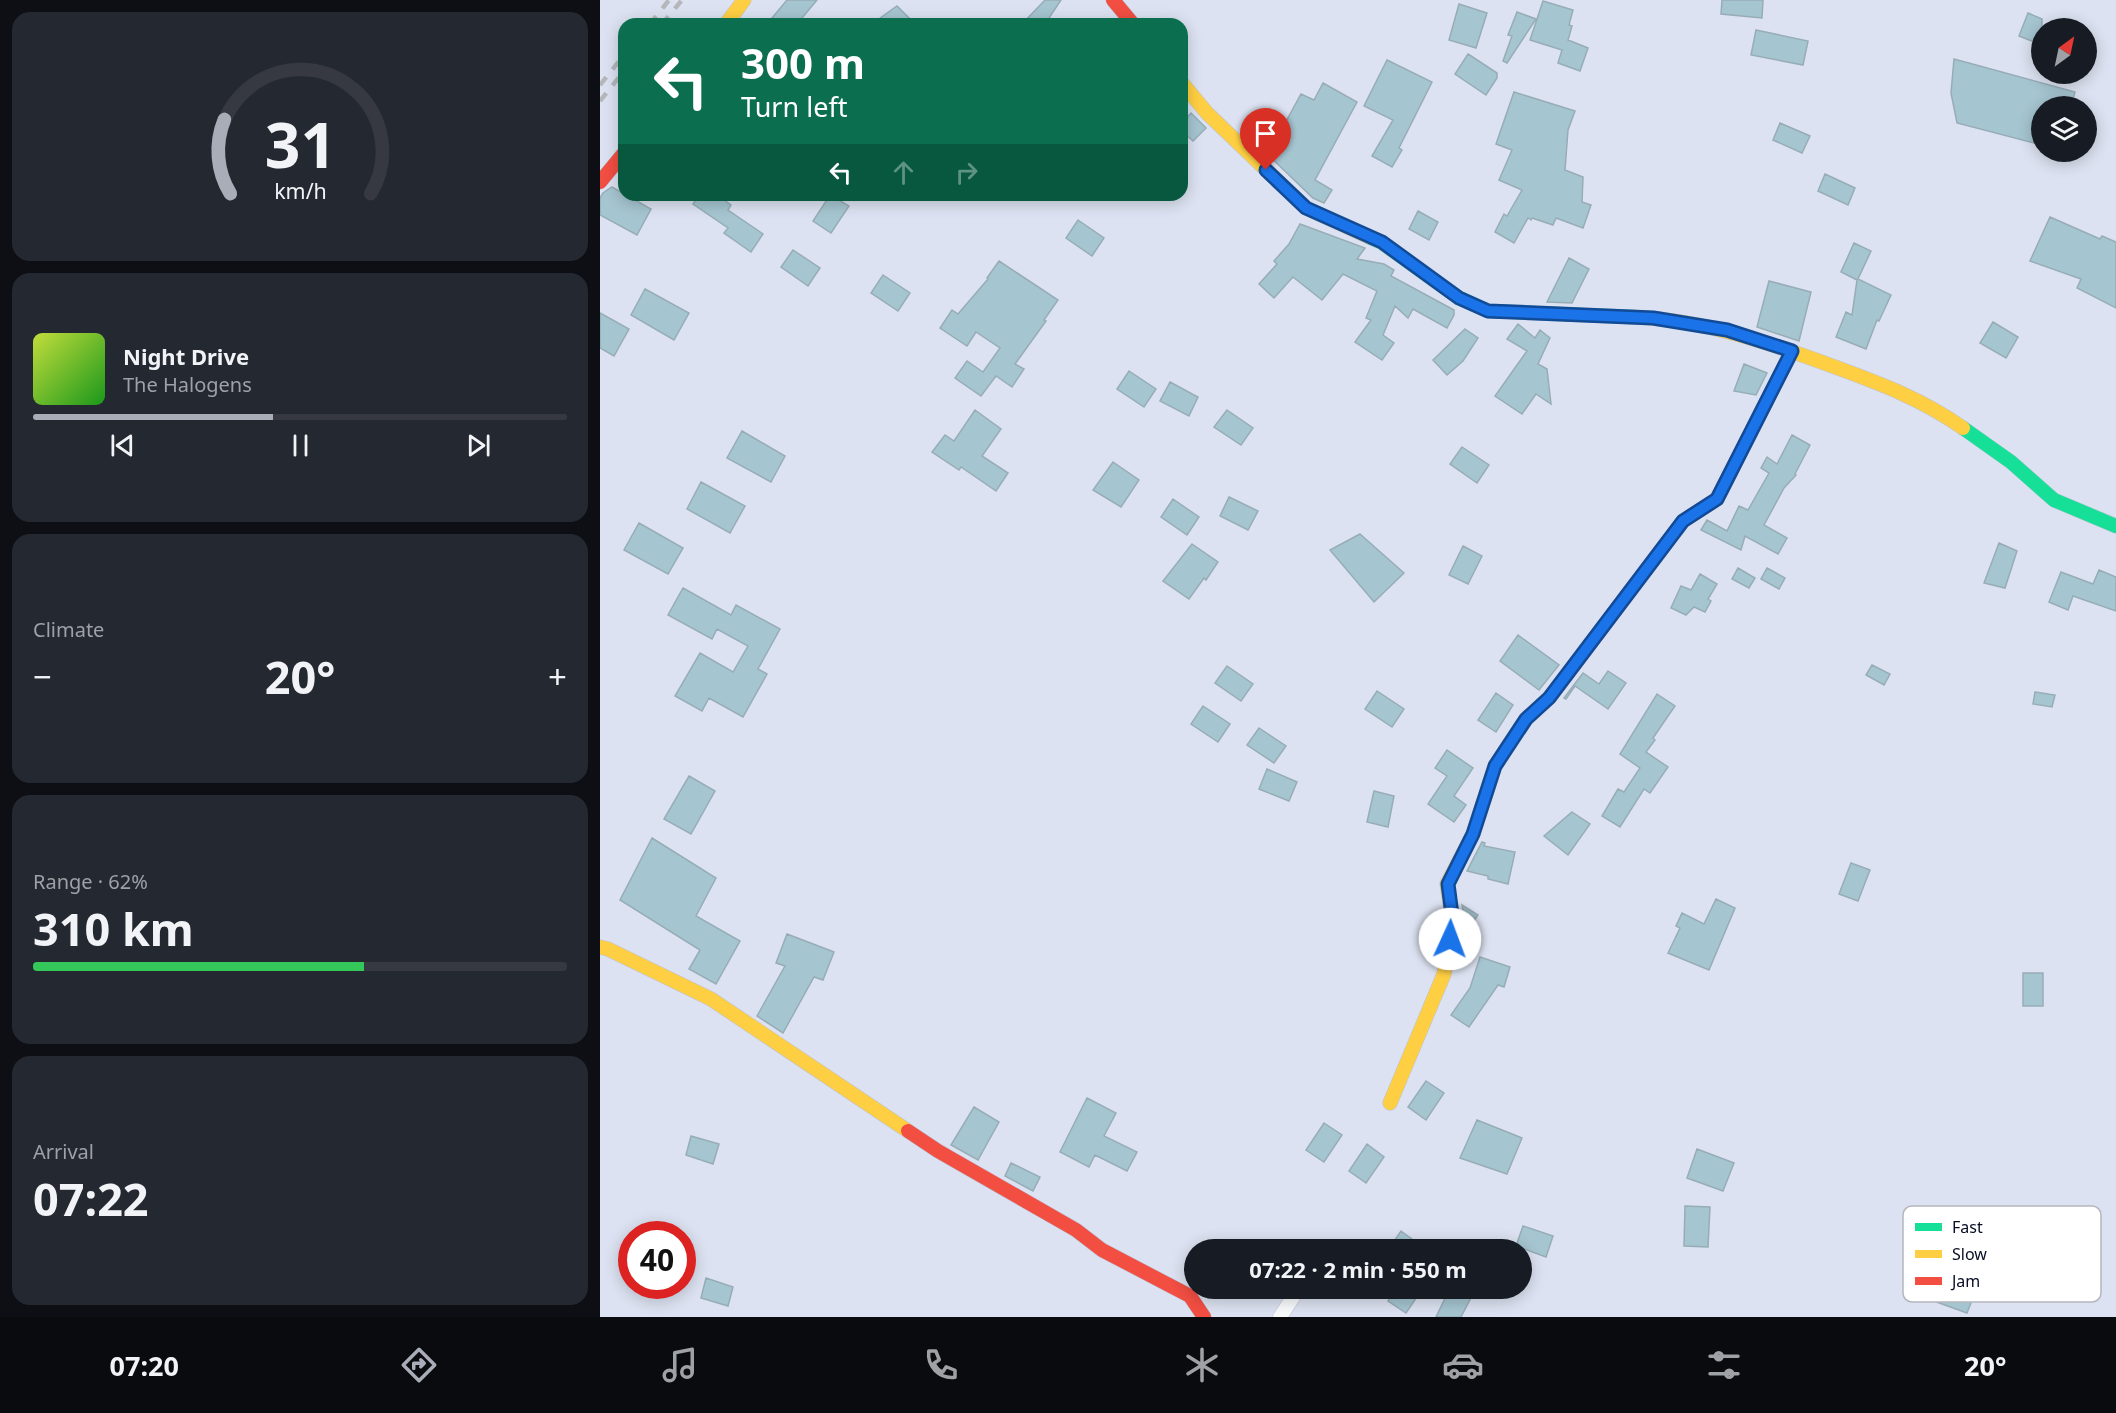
<!DOCTYPE html>
<meta charset="utf-8">
<style>
:root{--surface:#171b24;--page:#242831;--text:#f1f3f6;--muted:#9ea1a6;--line:#363941;--accent:#a9adb7}
body{margin:0;font-family:"Noto Sans",sans-serif;background:var(--page);color:var(--text);height:100vh;display:flex;flex-direction:column;font-size:22px;white-space:nowrap}
*{box-sizing:border-box;margin:0}
p{font-size:20px;color:var(--muted)}
.icon{flex:none;width:33px;height:33px;fill:none;stroke:currentColor;stroke-width:2;stroke-linecap:round;stroke-linejoin:round}
.map{position:relative;flex:1;overflow:hidden}
.side{display:flex;flex-direction:column;gap:12px;padding:12px;background:#0d0f14;width:600px}
.side>*{flex:none}
.guide{position:absolute;left:18px;top:18px;width:570px;height:183px;border-radius:18px;box-shadow:0 3px 15px #0003;background:#0b6e4f;color:#fff;overflow:hidden}
.needle{width:39px;rotate:33deg}
.fabs{position:absolute;left:1431px;top:18px;display:grid;gap:12px}
.fabs a{display:grid;place-items:center;width:66px;height:66px;border-radius:50%;background:var(--surface);box-shadow:0 3px 15px #0003;font-size:30px}
.speed{position:absolute;left:18px;top:1221px;display:flex;gap:12px;font-size:30px;font-weight:700;text-align:center}
.speed>*{display:grid;place-content:center;width:78px;height:78px;border-radius:50%;background:var(--surface);box-shadow:0 3px 15px #0003;line-height:1}
.speed .limit{border:9px solid #d22;background:#fff;color:#111}
.pin{position:absolute;display:grid;place-items:center;width:51px;height:51px;color:#fff;margin:-62px -26px;border-radius:50% 50% 50% 0;rotate:-45deg;box-shadow:0 0 6px #0007}
.pin .icon{rotate:45deg}
.me{position:absolute;width:66px;margin:-33px;rotate:2deg;stroke-linejoin:round;filter:drop-shadow(0 0 4px #0008)}
.turn{display:flex;align-items:center;gap:21px;height:126px;padding:0 24px;font-size:27px}
.turn .icon{width:78px;height:78px;stroke-width:2.5}
.turn b{display:block;font-size:42px;line-height:51px}
.lanes{display:flex;align-items:center;height:57px;padding:0 24px;background:#0003;justify-content:center;gap:30px;direction:ltr}
.lanes .off{opacity:.35}
.big{font-size:45px;font-weight:700;line-height:1.1}
.side .card{flex:1;display:flex;flex-direction:column;justify-content:center;gap:9px;min-width:0;padding:0 21px;border-radius:18px;background:var(--page)}
.side .dial{align-items:center;gap:0}
.dial svg{height:156px;overflow:visible;fill:none;stroke:var(--line);stroke-width:7;stroke-linecap:round;text-anchor:middle}
.dial text{fill:var(--text);stroke:none}
.song{display:flex;align-items:center;gap:18px}
.cover{width:72px;height:72px;border-radius:9px;background:linear-gradient(135deg,hsl(70 70% 55%),hsl(120 70% 35%))}
.played{height:6px;border-radius:3px;background:linear-gradient(90deg,var(--accent) 45%,var(--line) 45%)}
.keys{display:flex;justify-content:space-around;direction:ltr}
.heat{display:flex;justify-content:space-between;align-items:center;font-size:33px;direction:ltr}
.charge{height:9px;border-radius:4px;background:linear-gradient(90deg,#34c759 62%,var(--line) 0)}
.trip{position:absolute;left:584px;top:1239px;width:348px;height:60px;border-radius:30px;background:var(--surface);box-shadow:0 3px 15px #0003;font-weight:700;line-height:60px;text-align:center}
.dock{display:flex;height:96px;justify-content:space-around;align-items:center;background:#090b0e;color:var(--muted)}
.dock .icon{width:42px;height:42px}
.dock .selected{color:var(--accent)}
.dock b{font-size:27px;color:var(--text)}
main{display:flex;flex:1;min-height:0}
.map>svg:first-child{display:block}
.building{fill:#a5c5d0;stroke:#97adb6;stroke-width:1.5}
.lines{fill:none;stroke-linecap:round;stroke-linejoin:round}
.street-casing{stroke:#bac1d4;stroke-width:15}
.fast-casing{stroke:#bac1d4;stroke-width:15}
.slow-casing{stroke:#bac1d4;stroke-width:15}
.jam-casing{stroke:#bac1d4;stroke-width:15}
.street{stroke:#fafbfd;stroke-width:14}
.fast{stroke:#16e098;stroke-width:14}
.slow{stroke:#ffcf43;stroke-width:14}
.jam{stroke:#f24e42;stroke-width:14}
.rail{stroke:#b5b7bb;stroke-width:4.5;stroke-dasharray:10 10;stroke-linecap:butt}
.route-casing{stroke:#114b97;stroke-width:15}
.route{stroke:#1a73e8;stroke-width:10}
.key{fill:#fff;stroke:#b4b6bd;stroke-width:1.5}
.key-label{font-size:16px;fill:#060d23}
</style>
<main>
<section class="side">
<div class="card dial"><svg viewBox="0 0 100 80">
<path d="M14 69A42 42 0 1 1 86 69"/>
<path d="M14 69A42 42 0 0 1 11 31" stroke="#a9adb7"/>
<text x="50" y="56" font-size="32" font-weight="700">31</text>
<text x="50" y="72" font-size="11">km/h</text>
</svg></div>
<div class="card">
<div class="song"><i class="cover"></i><div><b>Night Drive</b><p>The Halogens</p></div></div>
<div class="played"></div>
<div class="keys"><svg class="icon" aria-label="previous" viewBox="0 0 24 24"><path d="M18 5L8 12l10 7zM5 5v14"/></svg><svg class="icon" aria-label="pause" viewBox="0 0 24 24"><path d="M8 5v14M16 5v14"/></svg><svg class="icon" aria-label="next" viewBox="0 0 24 24"><path d="M6 5l10 7-10 7zM19 5v14"/></svg></div>
</div>
<div class="card"><p>Climate</p>
<div class="heat"><a>−</a><b class="big">20°</b><a>+</a></div>
</div>
<div class="card"><p>Range · 62%</p><b class="big">310 km</b><div class="charge"></div></div>
<div class="card"><p>Arrival</p><b class="big">07:22</b></div>
</section>
<div class="map">
<svg width="1516" height="1317" viewBox="0 0 1516 1317">
<rect width="100%" height="100%" fill="#dce2f1"/>
<path class="building" d="M187 0H217L197 24H167Z
M445 0H461L445 24H422Z
M1122 0H1163L1162 18 1121 14Z
M943 1 973 10 969 25 972 26 968 40 988 48 980 71 958 63 962 50 930 40Z
M859 4 887 13 876 48 849 40Z
M297 6 309 18 301 24H272Z
M917 12 936 19 907 63 903 61 912 36 908 35Z
M1428 13 1442 19V45L1419 36Z
M1156 30 1208 41 1203 65 1151 55Z
M868 54 897 73V78L886 95 855 74Z
M1354 59 1475 92 1471 106H1442V145L1357 123 1351 93Z
M787 60 832 82 799 148 802 150 792 167 772 156 793 120 764 106Z
M723 83 757 102 715 180 732 190 724 203 713 198 664 151 679 134 701 94 714 100Z
M914 92 975 111 968 130 965 170 983 177 982 202 991 205 983 228 956 218 953 225 932 218 931 220 928 218 914 243 895 232 904 214 907 216 922 190 899 180 912 150 896 144Z
M591 113 606 128 593 141 582 131V123Z
M1180 123 1210 136 1202 153 1173 140Z
M1225 174 1255 188 1248 205 1218 191Z
M12 187 51 209 37 235 0 215V198L3 193Z
M99 195H117L131 205 128 210 163 234 151 252 124 233 128 228 93 204Z
M230 195 249 206 231 233 213 221Z
M818 211 838 222 829 240 809 229Z
M1450 217 1500 239 1502 236 1516 242V308L1477 288 1481 279 1430 261Z
M478 220 504 238 492 256 466 238Z
M700 224 765 248 757 259 784 264 794 270 791 276 854 310V315L847 328 813 309 808 318 795 306 783 335 794 343 782 360 755 342 771 320 766 318 777 291 743 274 722 300 693 277 674 298 659 284 677 264 674 261 689 244Z
M1254 243 1271 251 1258 279 1291 295 1279 321 1277 320 1266 349 1236 337 1246 312 1252 315 1257 280 1241 272Z
M193 250 220 268 208 286 181 267Z
M969 258 989 269 972 303 947 302Z
M399 261 458 300 444 320 446 321 415 364 424 369 412 387 396 376 381 396 355 378 367 361 383 372 400 348 376 332 367 346 340 328 352 310 358 314 388 279 387 278Z
M283 275 310 293 298 311 271 293Z
M1169 281 1211 292 1199 341 1157 327Z
M45 289 89 313 74 340 31 315Z
M0 313 29 329 14 356 0 348Z
M1393 322 1418 337 1406 358 1380 343Z
M918 324 935 338 940 330 950 338 938 364 947 369 951 404 936 394 922 414 895 396 927 351 907 339Z
M865 329 878 338 863 361 847 375 833 360Z
M1144 364 1167 373 1156 395 1134 391Z
M529 371 556 389 544 407 517 389Z
M570 382 598 397 589 416 560 401Z
M375 410 401 429 382 456 408 473 396 491 361 467 359 470 332 452 345 435 354 441Z
M627 410 653 428 641 445 614 427Z
M142 431 185 456 171 482 127 458Z
M1192 435 1210 445 1195 474 1196 475 1184 488 1164 525 1187 538 1178 554 1145 536 1141 550 1101 530 1107 520 1127 531 1139 506 1148 510 1169 473 1161 468 1167 457 1177 464Z
M862 447 889 465 877 483 850 464Z
M513 462 539 480 521 507 493 490Z
M101 482 145 506 130 533 87 509Z
M629 497 658 511 648 530 620 516Z
M573 499 599 517 587 535 561 517Z
M39 523 83 548 68 574 24 550Z
M760 534 804 573 774 602 730 550Z
M1399 543 1417 551 1405 588 1384 583Z
M592 544 618 562 606 580 604 578 589 599 563 581Z
M863 546 882 556 868 584 849 575Z
M1138 568 1155 578 1149 588 1132 579Z
M1167 568 1185 578 1179 589 1161 579Z
M1499 570 1516 577V611L1473 596 1468 610 1449 602 1461 572 1493 584Z
M1100 574 1117 584 1108 599 1111 601 1105 612 1094 607 1086 615 1071 608 1081 586 1091 590Z
M83 588 131 615 136 605 180 629 158 669 167 674 143 717 109 698 102 711 75 696 100 653 133 672 148 646 117 629 112 639 68 615Z
M918 635 959 665 939 690 900 661Z
M1272 665 1290 674 1284 685 1266 675Z
M627 666 653 684 641 701 615 683Z
M1008 671 1026 683 1008 709 975 686 966 699 964 698 983 673 999 684Z
M777 691 804 709 792 727 765 709Z
M1435 692 1455 695 1452 707 1433 704Z
M896 693 913 705 896 732 878 720Z
M1057 694 1075 706 1053 738 1055 740 1046 752 1068 767 1050 793 1044 789 1020 827 1002 816 1018 789 1024 792 1040 768 1020 754Z
M603 706 630 724 618 742 591 724Z
M659 728 686 746 674 763 647 745Z
M847 750 873 768 854 796 866 805 854 822 828 804 847 776 835 768Z
M667 769 697 782 689 801 659 789Z
M89 776 115 791 91 834 64 819Z
M774 791 794 796 788 827 767 822Z
M972 812 990 824 968 855 944 836Z
M52 838 116 878 96 916 140 941 116 984 89 969 100 950 20 900Z
M882 842 885 843 884 846 915 852 908 884 888 879V876L867 871Z
M1251 863 1270 870 1258 901 1239 894Z
M1116 899 1135 908 1109 970 1068 953 1080 928 1076 926 1082 913 1104 924Z
M862 905 878 915 863 936 865 920Z
M187 934 234 952 223 980 214 977 183 1033 157 1016 185 966 176 963Z
M880 957 910 967 904 987 898 985 869 1027 851 1015 870 988Z
M1423 973H1443V1006H1423Z
M826 1081 844 1093 826 1120 808 1107Z
M487 1098 516 1113 504 1136 537 1152 527 1171 495 1155 489 1167 460 1152Z
M374 1107 399 1122 378 1160 351 1145Z
M877 1120 922 1138 907 1174 860 1158Z
M724 1123 742 1135 724 1162 706 1150Z
M91 1136 119 1144 113 1164 86 1155Z
M767 1144 784 1157 766 1183 749 1171Z
M1097 1149 1134 1163 1123 1191 1087 1178Z
M411 1163 440 1177 433 1191 405 1176Z
M1085 1206 1110 1207 1108 1247 1084 1246Z
M923 1226 953 1236 946 1257 916 1246Z
M801 1231 827 1250H788Z
M1341 1272 1378 1285 1367 1313 1331 1300Z
M106 1278 133 1287 128 1306 101 1298Z
M797 1288H823L806 1313 788 1301Z
M850 1288H876L861 1317H836Z"/>
<g class="lines">
<g class="street-casing">
<path id="street" d="M680 1317 699 1288"/>
</g>
<g class="fast-casing">
<path id="fast" d="M769 237 781 242 859 298 888 311 1034 317
M1363 428 1411 462 1454 500 1516 526"/>
</g>
<g class="slow-casing">
<path id="slow" d="M126 24 144 0
M582 83 607 113 706 208 769 237
M1034 317C1104 320 1170 343 1235 367 1281 384 1322 399 1363 428
M0 947 8 949 111 999 308 1131
M790 1103 844 974 853 922 847 884 873 834 895 766 926 719 950 697"/>
</g>
<g class="jam-casing">
<path id="jam" d="M513 0 533 24
M0 182 24 153
M950 697 1083 521 1117 499 1192 351
M308 1131 338 1151 476 1230 502 1250 590 1296 604 1317"/>
</g>
<use href="#street" class="street"/>
<use href="#fast" class="fast"/>
<use href="#slow" class="slow"/>
<use href="#jam" class="jam"/>
<path class="rail" d="M50 24 69 0
M62 24 82 0
M0 85 24 55
M0 101 24 71"/>
</g>
<g class="lines">
<g class="route-casing">
<path id="route" d="M666 170 706 208 782 242 859 298 888 311 1053 318 1127 330 1192 351 1117 499 1083 521 949 698 926 719 895 766 873 834 848 884 853 922 850 939"/>
</g>
<use href="#route" class="route"/>
</g>
<rect x="1303" y="1206" width="198" height="96" rx="9" class="key"/>
<rect x="1315" y="1223" width="27" height="8" fill="#16e098"/>
<rect x="1315" y="1250" width="27" height="8" fill="#ffcf43"/>
<rect x="1315" y="1277" width="27" height="8" fill="#f24e42"/>
<g class="key-label">
<text x="1352" y="1233">Fast</text>
<text x="1352" y="1260">Slow</text>
<text x="1352" y="1287">Jam</text>
</g>
</svg>
<div class="fabs">
<a><svg class="needle" viewBox="-14 -14 28 28"><path d="M0-13l5 13h-10z" fill="#e53935"/><path d="M0 13l5-13h-10z" fill="#9ea1a6"/></svg></a>
<a><svg class="icon" aria-label="layers" viewBox="0 0 24 24"><path d="M12 4l9 5-9 5-9-5zM3 14l9 5 9-5"/></svg></a>
</div>
<div class="speed"><div class="limit">40</div></div>
<div class="pin" style="left:666px;top:170px;background:#d93025"><svg class="icon" aria-label="arrive" viewBox="0 0 24 24"><path d="M6 21V4h12l-3 4 3 4H6"/></svg></div>
<svg class="me" style="left:850px;top:939px" viewBox="-20 -20 40 40"><circle r="19" fill="#fff"/><path d="M0-13L10 11 0 6-10 11z" fill="#1a73e8"/></svg>
<div class="trip">07:22 · 2 min · 550 m</div>
<div class="guide">
<div class="turn"><svg class="icon" aria-label="left" viewBox="0 0 24 24"><path d="M17 20v-9H6M10 6l-5 5 5 5"/></svg><div><b>300 m</b>Turn left</div></div>
<div class="lanes"><svg class="icon" aria-label="left" viewBox="0 0 24 24"><path d="M17 20v-9H6M10 6l-5 5 5 5"/></svg><svg class="icon off" aria-label="ahead" viewBox="0 0 24 24"><path d="M12 20V5M6 11l6-6 6 6"/></svg><svg class="icon off" aria-label="right" viewBox="0 0 24 24"><path d="M7 20v-9h11M14 6l5 5-5 5"/></svg></div>
</div>
</div>
</main>
<nav class="dock">
<b>07:20</b>
<svg class="icon selected" aria-label="directions" viewBox="0 0 24 24"><path d="M12 3l9 9-9 9-9-9zM9 14v-3h6M13 9l2 2-2 2"/></svg>
<svg class="icon" aria-label="music" viewBox="0 0 24 24"><path d="M9 18V5l10-2v13"/><circle cx="6" cy="18" r="3"/><circle cx="16" cy="16" r="3"/></svg>
<svg class="icon" aria-label="phone" viewBox="0 0 24 24"><path d="M5 4h4l2 5-3 2q2 4 5 5l2-3 5 2v4C11 20 4 13 5 4z"/></svg>
<svg class="icon" aria-label="climate" viewBox="0 0 24 24"><path d="M12 3v18M4 7l16 10M4 17L20 7"/></svg>
<svg class="icon" aria-label="car" viewBox="0 0 24 24"><path d="M5 17H2v-5l4-1 3-4h7l3 4 3 1v5h-3M9 17h6M6 11h13"/><circle cx="7" cy="17" r="2"/><circle cx="17" cy="17" r="2"/></svg>
<svg class="icon" aria-label="filters" viewBox="0 0 24 24"><path d="M4 7h16M4 17h16"/><circle cx="9" cy="7" r="2"/><circle cx="15" cy="17" r="2"/></svg>
<b>20°</b>
</nav>
